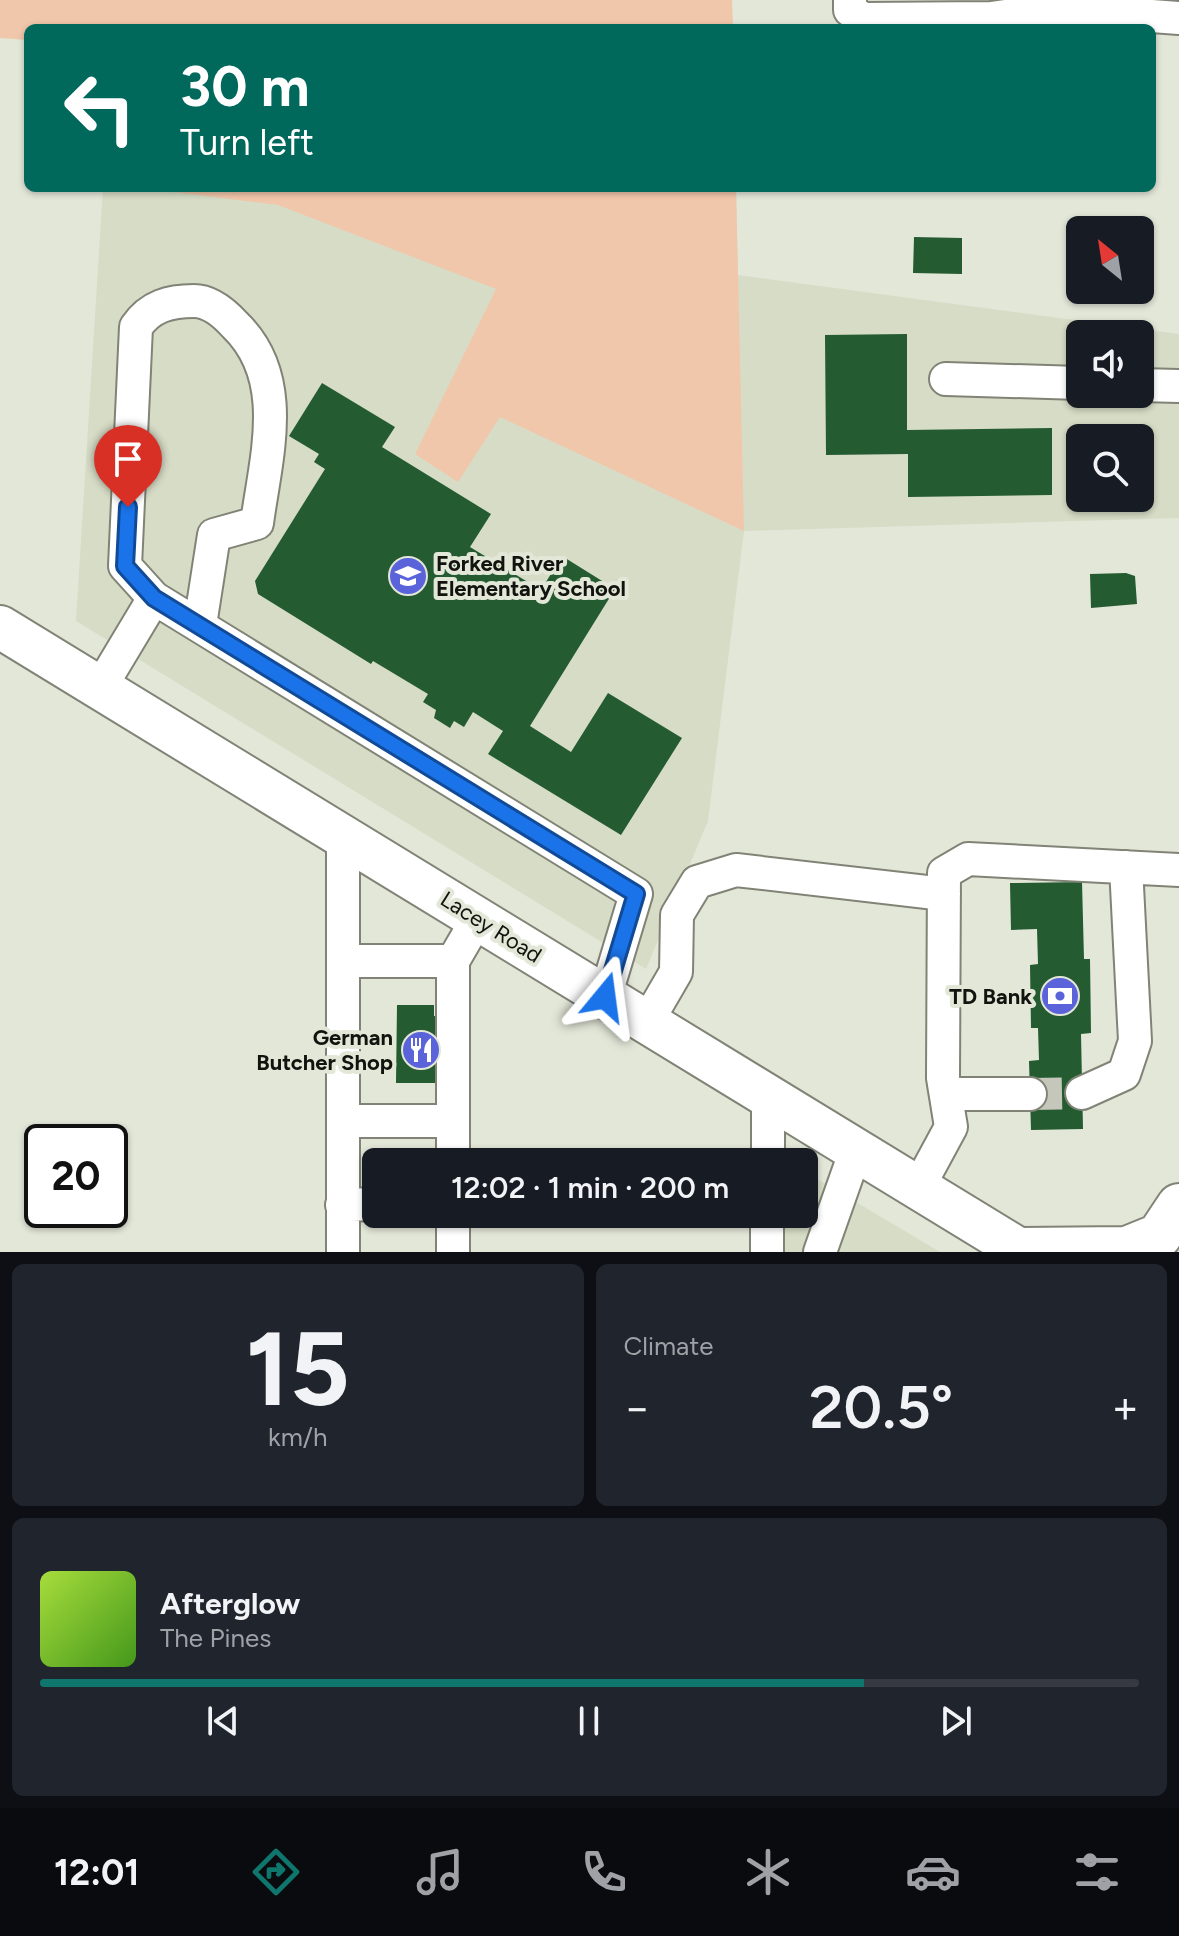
<!DOCTYPE html>
<meta charset="utf-8">
<style>
:root{--surface:#171b24;--page:#20242c;--text:#f1f3f6;--muted:#9ea1a6;--line:#363941;--accent:#0f766e}
body{margin:0;font-family:Figtree,sans-serif;background:var(--page);color:var(--text);height:100vh;display:flex;flex-direction:column;font-size:30px;white-space:nowrap}
*{box-sizing:border-box;margin:0}
p{font-size:26px;color:var(--muted)}
.icon{flex:none;width:44px;height:44px;fill:none;stroke:currentColor;stroke-width:2;stroke-linecap:round;stroke-linejoin:round}
.map{position:relative;height:1252px;overflow:hidden}
.drawer{display:flex;flex-direction:column;gap:12px;padding:12px;background:#0d0f14;flex:1}
.drawer>*{flex:none}
.guide{position:absolute;left:24px;top:24px;width:1132px;height:168px;border-radius:12px;box-shadow:0 2px 6px #0004;background:#00695c;color:#fff;overflow:hidden}
.needle{width:52px;rotate:330deg}
.buttons{position:absolute;left:1066px;top:216px;display:grid;gap:16px}
.buttons a{display:grid;place-items:center;width:88px;height:88px;border-radius:12px;background:var(--surface);box-shadow:0 2px 6px #0004;font-size:40px}
.speed{position:absolute;left:24px;top:1124px;display:flex;gap:16px;font-size:40px;font-weight:700;text-align:center}
.speed>*{display:grid;place-content:center;width:104px;height:104px;border-radius:50%;background:var(--surface);box-shadow:0 2px 6px #0004;line-height:1}
.speed .limit{border:4px solid #111;border-radius:12px;background:#fff;color:#111}
.pin{position:absolute;display:grid;place-items:center;width:68px;height:68px;color:#fff;margin:-82px -34px;border-radius:50% 50% 50% 0;rotate:-45deg;box-shadow:0 0 8px #0007}
.pin .icon{rotate:45deg}
.me{position:absolute;width:88px;margin:-44px;rotate:16deg;stroke-linejoin:round;filter:drop-shadow(0 0 6px #0008)}
.turn{display:flex;align-items:center;gap:28px;height:168px;padding:0 24px;font-size:36px}
.turn .icon{width:104px;height:104px;stroke-width:2.5}
.turn b{display:block;font-size:56px;line-height:68px}
.big{font-size:60px;font-weight:600;line-height:1.1}
.drawer .card{flex:1;display:flex;flex-direction:column;justify-content:center;gap:12px;min-width:0;padding:0 28px;border-radius:12px;background:var(--page)}
.drawer .dial{align-items:center;gap:0}
.dial b{font-size:104px;line-height:1}
.song{display:flex;align-items:center;gap:24px}
.cover{width:96px;height:96px;border-radius:12px;background:linear-gradient(135deg,hsl(80 70% 55%),hsl(100 70% 35%))}
.played{height:8px;border-radius:4px;background:linear-gradient(90deg,var(--accent) 75%,var(--line) 75%)}
.keys{display:flex;justify-content:space-around;direction:ltr}
.heat{display:flex;justify-content:space-between;align-items:center;font-size:44px;direction:ltr}
.drawer .tiles{flex:1;display:grid;gap:12px;grid-template-columns:1fr 1fr}
.card:last-child{grid-column:span 2}
.trip{position:absolute;left:362px;top:1148px;width:456px;height:80px;border-radius:12px;background:var(--surface);box-shadow:0 2px 6px #0004;font-weight:600;line-height:80px;text-align:center}
.tab-bar{display:flex;height:128px;justify-content:space-around;align-items:center;background:#090b0e;color:var(--muted)}
.tab-bar .icon{width:56px;height:56px}
.tab-bar .selected{color:var(--accent)}
.tab-bar b{font-size:36px;color:var(--text)}
.map>svg:first-child{display:block}
.built{fill:#d7dcc6;fill-rule:evenodd}
.green{fill:#f1c7ab}
.building{fill:#245b31}
.lines{fill:none;stroke-linecap:round;stroke-linejoin:round}
.minor-tunnel{stroke:#c4c7ba;stroke-width:32;stroke-dasharray:32 16;stroke-linecap:butt}
.minor-casing{stroke:#808375;stroke-width:36}
.major-casing{stroke:#808375;stroke-width:46}
.highway-casing{stroke:#808375;stroke-width:48}
.minor{stroke:#fff;stroke-width:32}
.major{stroke:#fff;stroke-width:42}
.highway{stroke:#fff;stroke-width:44}
.route-casing{stroke:#114b97;stroke-width:20}
.route{stroke:#1a73e8;stroke-width:14}
.labels{text-anchor:middle;dominant-baseline:central;stroke-width:8;stroke-linejoin:round;paint-order:stroke}
.poi-label{font-size:22px;font-weight:bold;fill:#12130e;stroke:#e3e7d8;text-anchor:end}
.street-label{font-size:22px;fill:#12130e;stroke:#e3e7d8}
</style>
<div class="map">
<svg width="1179" height="1252" viewBox="0 0 1179 1252">
<rect width="100%" height="100%" fill="#e3e7d8"/>
<path class="built" d="M103 188H736L738 275 1179 334V518L744 531 708 821 646 969 76 621ZM1080 334H1140V394H1080ZM1080 438H1140V498H1080Z
M804 1171 940 1252H779V1214H804Z"/>
<path class="green" d="M0 0H732L733 28H28V40L0 38Z
M141 188H736L744 531 500 417 458 482 415 454 496 289 278 205Z"/>
<path class="building" d="M914 237 962 238V274L913 273Z
M907 334V430L1052 428V495L908 497V454L826 455 825 335Z
M322 383 395 427 382 447 491 514 470 547 541 590 562 556 615 589 530 726 571 752 608 693 682 738 621 835 488 754 503 731 473 712 464 727 454 721 450 728 434 718 436 710 423 702 428 694 373 661 371 664 258 594 255 581 325 469 314 462 319 454 289 436Z
M1126 573 1135 576 1137 604 1091 608 1090 574Z
M1082 882 1084 959H1090L1091 1033 1081 1034 1083 1129 1031 1130 1029 1061 1039 1060 1038 1028H1031L1030 965 1038 964 1037 929 1011 930 1010 883Z
M397 1005H434V1016L445 1017V1083H396Z"/>
<g class="lines">
<path class="minor-tunnel" d="M1030 1094 1082 1093"/>
<g class="minor-casing">
<path id="minor" d="M850 0V10L863 19 991 18 1057 9 1179 18
M946 379 1080 383
M1140 385 1179 386
M200 625 214 535 257 523C266 456 290 378 235 325 225 314 210 301 194 301 170 301 150 306 136 327L125 566 154 598 636 894 605 997
M100 688 154 598
M343 961H453L478 918
M453 961V1162
M647 1022 676 972 677 915 697 882 736 870 944 894
M1082 1093 1124 1074 1135 1041 1126 867
M946 1094H1030
M343 1121H453
M768 1162V1097
M918 1188 951 1127 943 1078 944 873 968 859 1179 870
M342 1205 376 1204
M343 1252V835
M453 1252V1214
M767 1252V1214
M820 1252 856 1150"/>
</g>
<g class="major-casing">
<path id="major" d="M0 627 1023 1252"/>
</g>
<g class="highway-casing">
<path id="highway" d="M1020 1250 1127 1249 1159 1236 1179 1206"/>
</g>
<use href="#minor" class="minor"/>
<use href="#major" class="major"/>
<use href="#highway" class="highway"/>
</g>
<g class="lines">
<g class="route-casing">
<path id="route" d="M128 507 125 566 154 598 636 894 605 997"/>
</g>
<use href="#route" class="route"/>
</g>
<defs>
<g id="school-disc" transform="scale(2)"><circle r="9.5" fill="#5a63da" stroke="#e3e7d8"/><path d="M0-5L7-2L0 1L-7-2ZM-4 1L0 2.5L4 1V4Q0 6-4 4Z" fill="#fff"/></g>
<g id="bank-disc" transform="scale(2)"><circle r="9.5" fill="#5a63da" stroke="#e3e7d8"/><path d="M-6-4H6V4H-6ZM0-2.3a2.3 2.3 0 1 0 0 4.6a2.3 2.3 0 1 0 0-4.6Z" fill="#fff"/></g>
<g id="restaurant-disc" transform="scale(2)"><circle r="9.5" fill="#5a63da" stroke="#e3e7d8"/><path d="M-5-6h1v4h1v-4h1v4h1v-4h1v5L-1.5 .5V6h-2V.5L-5-1ZM5-6V6H3V1.5H1.5Q1.5-4 5-6Z" fill="#fff"/></g>
</defs>
<g fill-rule="evenodd">
<use href="#school-disc" x="408" y="576"/>
<use href="#bank-disc" x="1060" y="996"/>
<use href="#restaurant-disc" x="421" y="1050"/>
</g>
<g class="labels">
<g class="poi-label">
<text x="436" y="563" text-anchor="start">Forked River<tspan x="436" dy="25">Elementary School</tspan></text>
<text x="1032" y="996">TD Bank</text>
<text x="393" y="1037">German<tspan x="393" dy="25">Butcher Shop</tspan></text>
</g>
<g class="street-label">
<text transform="translate(491 927) rotate(32)">Lacey Road</text>
</g>
</g>
</svg>
<div class="buttons">
<a><svg class="needle" viewBox="-14 -14 28 28"><path d="M0-13l5 13h-10z" fill="#e53935"/><path d="M0 13l5-13h-10z" fill="#9ea1a6"/></svg></a>
<a><svg class="icon" aria-label="sound" viewBox="0 0 24 24"><path d="M4 9h4l5-4v14l-5-4H4zM17 9q2 3 0 6"/></svg></a>
<a><svg class="icon" aria-label="search" viewBox="0 0 24 24"><circle cx="10" cy="10" r="6"/><path d="M15 15l6 6"/></svg></a>
</div>
<div class="speed"><div class="limit">20</div></div>
<div class="pin" style="left:128px;top:507px;background:#d93025"><svg class="icon" aria-label="arrive" viewBox="0 0 24 24"><path d="M6 21V4h12l-3 4 3 4H6"/></svg></div>
<svg class="me" style="left:605px;top:997px" viewBox="-20 -20 40 40"><path d="M0-17L14 15 0 8-14 15z" fill="#1a73e8" stroke="#fff" stroke-width="4"/></svg>
<div class="trip">12:02 · 1 min · 200 m</div>
<div class="guide">
<div class="turn"><svg class="icon" aria-label="left" viewBox="0 0 24 24"><path d="M17 20v-9H6M10 6l-5 5 5 5"/></svg><div><b>30 m</b>Turn left</div></div>
</div>
</div>
<section class="drawer">
<div class="tiles">
<div class="card dial"><b>15</b><p>km/h</p></div>
<div class="card"><p>Climate</p>
<div class="heat"><a>−</a><b class="big">20.5°</b><a>+</a></div>
</div>
<div class="card">
<div class="song"><i class="cover"></i><div><b>Afterglow</b><p>The Pines</p></div></div>
<div class="played"></div>
<div class="keys"><svg class="icon" aria-label="previous" viewBox="0 0 24 24"><path d="M18 5L8 12l10 7zM5 5v14"/></svg><svg class="icon" aria-label="pause" viewBox="0 0 24 24"><path d="M8 5v14M16 5v14"/></svg><svg class="icon" aria-label="next" viewBox="0 0 24 24"><path d="M6 5l10 7-10 7zM19 5v14"/></svg></div>
</div>
</div>
</section>
<nav class="tab-bar">
<b>12:01</b>
<svg class="icon selected" aria-label="directions" viewBox="0 0 24 24"><path d="M12 3l9 9-9 9-9-9zM9 14v-3h6M13 9l2 2-2 2"/></svg>
<svg class="icon" aria-label="music" viewBox="0 0 24 24"><path d="M9 18V5l10-2v13"/><circle cx="6" cy="18" r="3"/><circle cx="16" cy="16" r="3"/></svg>
<svg class="icon" aria-label="phone" viewBox="0 0 24 24"><path d="M5 4h4l2 5-3 2q2 4 5 5l2-3 5 2v4C11 20 4 13 5 4z"/></svg>
<svg class="icon" aria-label="climate" viewBox="0 0 24 24"><path d="M12 3v18M4 7l16 10M4 17L20 7"/></svg>
<svg class="icon" aria-label="car" viewBox="0 0 24 24"><path d="M5 17H2v-5l4-1 3-4h7l3 4 3 1v5h-3M9 17h6M6 11h13"/><circle cx="7" cy="17" r="2"/><circle cx="17" cy="17" r="2"/></svg>
<svg class="icon" aria-label="filters" viewBox="0 0 24 24"><path d="M4 7h16M4 17h16"/><circle cx="9" cy="7" r="2"/><circle cx="15" cy="17" r="2"/></svg>
</nav>
